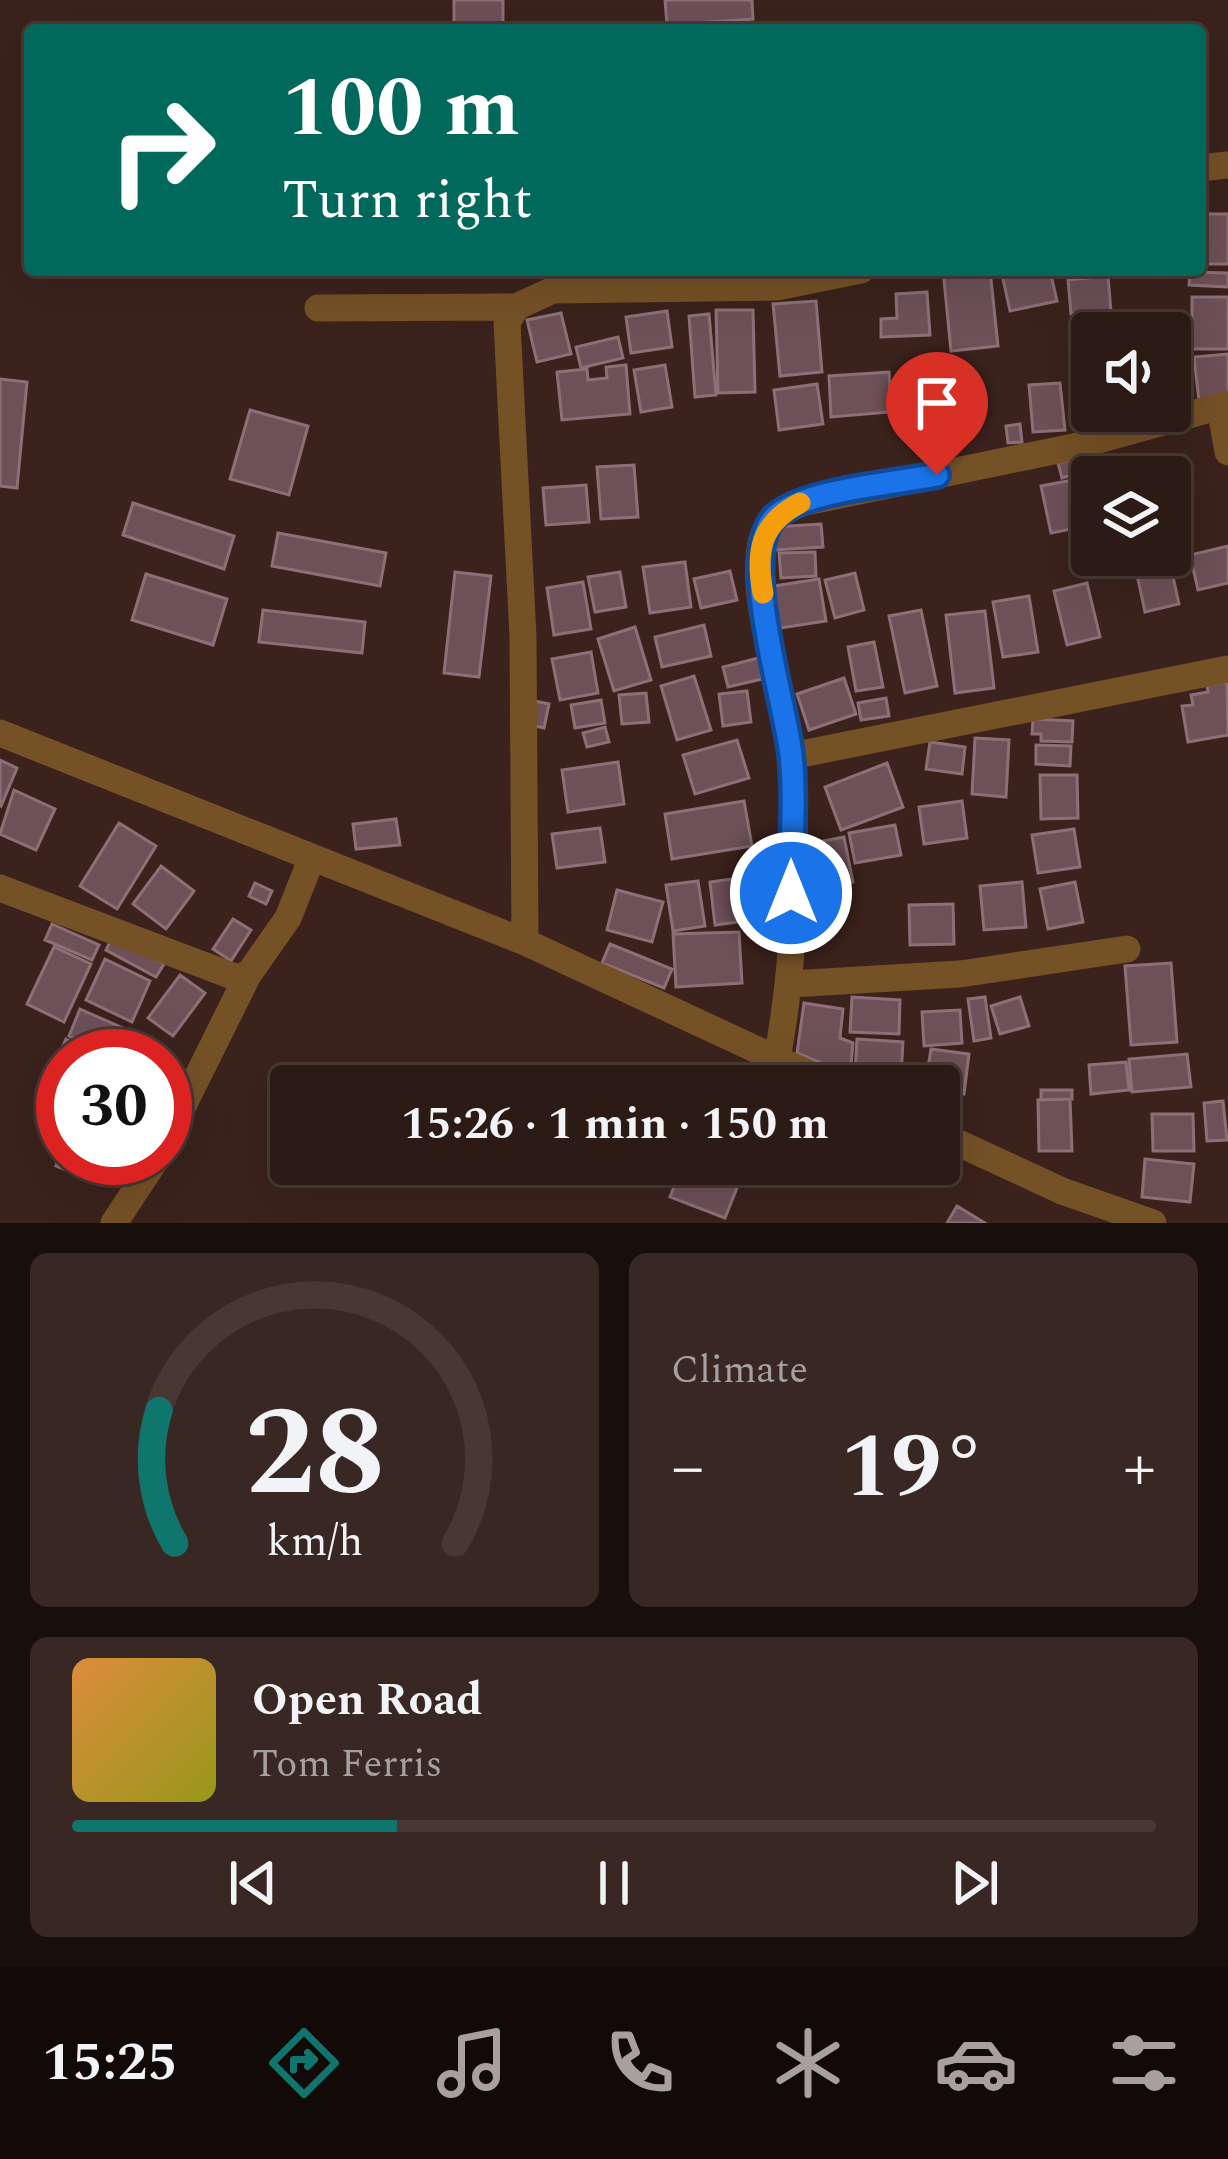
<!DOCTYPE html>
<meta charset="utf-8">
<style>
:root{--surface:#2c1a15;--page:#382722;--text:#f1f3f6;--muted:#a6a1a0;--line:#483834;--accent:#0f766e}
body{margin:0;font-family:Spectral,serif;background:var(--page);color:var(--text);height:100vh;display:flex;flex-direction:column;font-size:45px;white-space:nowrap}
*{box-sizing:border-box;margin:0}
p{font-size:39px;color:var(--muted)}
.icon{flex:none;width:66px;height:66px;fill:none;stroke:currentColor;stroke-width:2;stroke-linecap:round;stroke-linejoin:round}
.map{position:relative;height:1223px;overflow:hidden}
.side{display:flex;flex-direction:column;gap:30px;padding:30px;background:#180e0c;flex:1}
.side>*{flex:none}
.hud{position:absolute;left:24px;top:24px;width:1182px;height:252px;border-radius:12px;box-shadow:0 12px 48px #0002,0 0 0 3px var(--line);background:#00695c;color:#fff;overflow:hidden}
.fabs{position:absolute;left:1071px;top:312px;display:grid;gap:24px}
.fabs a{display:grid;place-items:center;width:120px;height:120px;border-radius:12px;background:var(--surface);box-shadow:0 12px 48px #0002,0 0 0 3px var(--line);font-size:60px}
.speed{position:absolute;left:36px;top:1029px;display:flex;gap:24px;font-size:60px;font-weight:700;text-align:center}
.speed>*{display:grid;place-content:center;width:156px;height:156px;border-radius:50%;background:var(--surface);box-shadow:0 12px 48px #0002,0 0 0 3px var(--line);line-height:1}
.speed .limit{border:18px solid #d22;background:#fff;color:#111}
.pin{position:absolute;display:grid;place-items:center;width:102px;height:102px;color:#fff;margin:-123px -51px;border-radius:50% 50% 50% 0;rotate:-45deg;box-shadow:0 0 12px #0007}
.pin .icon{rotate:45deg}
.me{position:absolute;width:132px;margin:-66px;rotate:0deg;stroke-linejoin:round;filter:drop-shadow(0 0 9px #0008)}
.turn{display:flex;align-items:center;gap:42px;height:252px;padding:0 60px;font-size:54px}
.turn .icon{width:156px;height:156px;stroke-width:2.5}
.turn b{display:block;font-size:84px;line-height:102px}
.big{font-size:90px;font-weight:700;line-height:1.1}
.side .card{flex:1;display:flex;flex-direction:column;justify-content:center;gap:18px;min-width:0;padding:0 42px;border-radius:18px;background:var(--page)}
.side .dial{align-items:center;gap:0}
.dial svg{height:312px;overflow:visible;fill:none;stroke:var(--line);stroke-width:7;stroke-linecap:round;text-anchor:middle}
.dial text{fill:var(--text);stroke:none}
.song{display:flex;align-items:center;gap:36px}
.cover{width:144px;height:144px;border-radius:18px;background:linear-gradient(135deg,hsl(30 70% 55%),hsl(60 70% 35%))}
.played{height:12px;border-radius:6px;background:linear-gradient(90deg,var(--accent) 30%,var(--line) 30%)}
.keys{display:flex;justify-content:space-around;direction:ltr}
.heat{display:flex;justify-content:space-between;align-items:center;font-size:66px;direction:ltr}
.side .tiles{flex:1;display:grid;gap:30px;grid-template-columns:1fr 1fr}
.card:last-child{grid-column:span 2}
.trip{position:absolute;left:270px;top:1065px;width:690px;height:120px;border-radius:12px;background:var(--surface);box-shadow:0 12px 48px #0002,0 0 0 3px var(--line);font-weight:700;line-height:120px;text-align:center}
.tabs{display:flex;height:192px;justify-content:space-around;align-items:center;background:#120a08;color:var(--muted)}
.tabs .icon{width:84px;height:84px}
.tabs .on{color:var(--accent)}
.tabs b{font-size:54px;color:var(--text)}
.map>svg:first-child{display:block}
.building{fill:#6d5058;stroke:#8e6f77;stroke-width:3}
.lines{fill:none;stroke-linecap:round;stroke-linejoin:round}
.minor{stroke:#755126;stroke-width:27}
.route-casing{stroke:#114b97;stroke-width:30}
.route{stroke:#1a73e8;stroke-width:21}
.slow{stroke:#f59e0b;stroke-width:21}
</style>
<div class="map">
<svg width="1228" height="1223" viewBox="0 0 1228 1223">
<rect width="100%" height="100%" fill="#3b221c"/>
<path class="building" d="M454 0H503V29L454 28Z
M665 0H752L753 19 667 25Z
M1200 214H1228V264H1200Z
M943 270H990L998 346 951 351Z
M1001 270H1050L1057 301 1010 311Z
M1190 272 1228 273V287L1189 285Z
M1108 276 1111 311 1071 314 1068 280Z
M927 292 930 335 881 337V319L897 318 896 294Z
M1192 297H1228V349H1192Z
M816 301 822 372 780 376 773 304Z
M716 310H753L755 392 718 393Z
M667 311 672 347 631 353 626 317Z
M561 313 571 354 537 362 527 320Z
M709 314 716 395 695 397 689 316Z
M1109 321 1112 333H1092V363L1087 364 1078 328Z
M618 337 623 358 581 368 576 347Z
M1228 354V399L1199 401 1194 357Z
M626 365 630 414 562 420 557 372 587 369 588 380 607 378 606 367Z
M665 365 672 407 641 412 634 370Z
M889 372 891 412 831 417 829 376Z
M0 379 27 382 17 488 0 486Z
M1092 380V411L1127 415 1076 422 1070 383Z
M1060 383 1065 430 1033 432 1029 385Z
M817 384 823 424 779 430 774 390Z
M250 410 308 426 289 495 230 479Z
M1020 424 1022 442 1008 443 1006 426Z
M1074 459 1078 473 1062 478 1058 463Z
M634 465 638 517 601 519 597 467Z
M1083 478 1092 525 1051 533 1041 486Z
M586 485 589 522 546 525 543 488Z
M133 503 234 536 224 569 123 535Z
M821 524 823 547 775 550 774 527Z
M278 533 386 553 380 586 272 566Z
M1228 546V583L1198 590 1190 555Z
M815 552 816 576 781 578 779 553Z
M685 562 691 607 650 613 643 567Z
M1170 563 1179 604 1145 612 1136 570Z
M730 571 737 600 701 608 694 579Z
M455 572 491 576 479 677 444 673Z
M620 572 626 607 595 612 588 577Z
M855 573 864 610 835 618 825 580Z
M146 574 227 599 213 645 132 620Z
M819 579 826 621 780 628 774 586Z
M583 582 591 629 554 635 547 588Z
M1087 583 1100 637 1067 645 1054 591Z
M1029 596 1038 652 1003 657 993 602Z
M263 610 365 622 362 653 259 642Z
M921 610 937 686 905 693 889 616Z
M985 611 994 688 955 693 946 615Z
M704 625 711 656 662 667 655 637Z
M635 627 651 680 614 691 598 639Z
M874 642 883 687 856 691 848 647Z
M591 652 598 693 560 700 552 659Z
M758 658 762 679 728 687 723 667Z
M694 676 711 730 677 740 661 686Z
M844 678 856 714 809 730 797 694Z
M1227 682 1228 735 1188 742 1182 706 1193 705 1191 695 1208 692 1207 685Z
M747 691 751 722 723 726 719 694Z
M646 693 649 722 622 724 619 695Z
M886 698 889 716 861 720 858 703Z
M601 700 605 723 575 728 571 705Z
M535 701 549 704 544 728 530 725Z
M1033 719 1073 721 1072 742 1041 741V734H1032Z
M605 727 609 742 587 747 583 733Z
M975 738 1009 740 1006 797 972 794Z
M737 740 749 778 695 794 683 755Z
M930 742 965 747 962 774 926 769Z
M1036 745 1071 746 1070 766 1036 764Z
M0 760 17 768 1 806 0 805Z
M618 762 624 804 568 812 562 770Z
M887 763 903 807 841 830 825 787Z
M1040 775H1077L1078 818 1041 819Z
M14 790 55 809 36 850 0 834Z
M744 801 752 846 672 859 665 814Z
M962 801 967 838 924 844 919 807Z
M396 819 400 845 356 849 353 824Z
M119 823 156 846 117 909 80 886Z
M895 825 901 855 855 863 849 833Z
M600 828 605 862 557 868 552 834Z
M1074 829 1080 867 1038 873 1032 835Z
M844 837 853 882 811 890 802 845Z
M161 866 194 891 166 929 133 904Z
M755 876 761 919 715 925 710 882Z
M698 881 705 926 673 931 666 885Z
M1022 882 1026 927 984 930 980 886Z
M1075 882 1083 922 1048 929 1040 889Z
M255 883 272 891 266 904 249 896Z
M617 890 663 902 652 942 607 930Z
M953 904 954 944 910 945 909 905Z
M233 919 251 930 231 961 213 949Z
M52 924 99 945 92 960 45 940Z
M739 932 742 983 676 987 673 934Z
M113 936 164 964 156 977 106 950Z
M610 944 672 969 664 988 602 963Z
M54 947 91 964 64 1022 27 1004Z
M105 959 150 981 132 1022 86 1000Z
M1171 963 1177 1042 1131 1045 1125 966Z
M180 975 205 993 173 1036 148 1018Z
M852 997 900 1000 899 1034 850 1032Z
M985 997 991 1038 974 1041 968 999Z
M1020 997 1029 1026 1000 1034 991 1006Z
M804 1003 843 1009 840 1038 853 1043 850 1075 797 1053Z
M80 1009 125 1029 111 1054 69 1036Z
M960 1010 962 1043 924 1046 922 1012Z
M66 1039 103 1056H63V1061L57 1059Z
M857 1039 903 1042 901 1076 855 1073Z
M931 1049 969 1054 964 1094 925 1086Z
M1187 1054 1191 1087 1132 1092 1129 1059Z
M1126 1062 1129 1090 1091 1094 1089 1065Z
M1041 1090H1072V1099L1041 1100Z
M1070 1099 1072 1151H1039L1038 1100Z
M1223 1101 1227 1140 1207 1141 1204 1103Z
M1152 1114H1193L1194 1151H1153Z
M63 1146V1158H102L93 1181 56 1166Z
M1145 1159 1194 1164 1190 1202 1142 1197Z
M683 1164H730L744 1170 725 1218 670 1197Z
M957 1206 985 1223H947Z"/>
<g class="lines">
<path class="minor" d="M1200 168 1228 165
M318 308 516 307
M1220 407 1228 452
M0 733 525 942 835 1086
M791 756 1228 669
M0 888 235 977 248 975 288 918 311 860
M525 942 523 637 507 323 516 307 553 290 777 287 861 270
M791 984 960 974 1127 949
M777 1059C795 962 799 855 791 756 786 692 747 601 762 539 767 519 784 511 801 503L1073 447 1228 404
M939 1134 1062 1191 1153 1223
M165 1142 248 975
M114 1223 157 1158"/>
</g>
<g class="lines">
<g class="route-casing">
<path id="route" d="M791 893C791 848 796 800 791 755 786 704 735 549 777 515 807 490 897 483 937 475"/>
</g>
<use href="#route" class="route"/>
<path class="slow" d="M763 593C755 551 761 523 800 503"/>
</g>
</svg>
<div class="fabs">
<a><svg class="icon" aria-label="sound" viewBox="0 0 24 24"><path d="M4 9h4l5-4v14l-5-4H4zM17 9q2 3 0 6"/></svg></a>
<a><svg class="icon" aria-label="layers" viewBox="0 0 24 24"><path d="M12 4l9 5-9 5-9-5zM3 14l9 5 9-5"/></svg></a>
</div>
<div class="speed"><div class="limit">30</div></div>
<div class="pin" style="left:937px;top:475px;background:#d93025"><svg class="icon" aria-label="arrive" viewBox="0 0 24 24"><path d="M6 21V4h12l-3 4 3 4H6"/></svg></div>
<svg class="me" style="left:791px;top:893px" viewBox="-20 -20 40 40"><circle r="17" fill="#1a73e8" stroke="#fff" stroke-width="3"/><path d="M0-11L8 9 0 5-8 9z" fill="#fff"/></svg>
<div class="trip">15:26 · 1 min · 150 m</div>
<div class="hud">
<div class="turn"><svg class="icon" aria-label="right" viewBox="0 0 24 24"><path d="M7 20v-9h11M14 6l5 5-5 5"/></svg><div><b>100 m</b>Turn right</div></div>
</div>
</div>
<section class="side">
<div class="tiles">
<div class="card dial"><svg viewBox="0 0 100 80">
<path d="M14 69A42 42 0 1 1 86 69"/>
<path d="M14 69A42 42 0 0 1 10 35" stroke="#0f766e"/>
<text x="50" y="56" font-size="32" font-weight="700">28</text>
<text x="50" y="72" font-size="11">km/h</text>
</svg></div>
<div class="card"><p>Climate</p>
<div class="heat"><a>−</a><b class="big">19°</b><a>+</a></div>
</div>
<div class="card">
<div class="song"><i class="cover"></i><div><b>Open Road</b><p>Tom Ferris</p></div></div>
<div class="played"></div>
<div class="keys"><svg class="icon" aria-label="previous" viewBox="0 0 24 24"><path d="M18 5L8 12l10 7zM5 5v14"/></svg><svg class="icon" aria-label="pause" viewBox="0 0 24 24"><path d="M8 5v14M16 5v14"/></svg><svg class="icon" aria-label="next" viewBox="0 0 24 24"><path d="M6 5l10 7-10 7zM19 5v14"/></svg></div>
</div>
</div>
</section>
<nav class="tabs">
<b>15:25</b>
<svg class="icon on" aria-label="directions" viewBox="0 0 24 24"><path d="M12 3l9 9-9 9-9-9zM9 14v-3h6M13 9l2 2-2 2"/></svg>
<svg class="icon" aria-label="music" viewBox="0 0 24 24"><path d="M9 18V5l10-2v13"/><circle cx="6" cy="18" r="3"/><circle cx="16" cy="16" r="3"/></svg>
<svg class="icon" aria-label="phone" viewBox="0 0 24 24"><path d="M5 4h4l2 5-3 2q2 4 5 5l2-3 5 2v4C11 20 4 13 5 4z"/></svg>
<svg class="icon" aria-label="climate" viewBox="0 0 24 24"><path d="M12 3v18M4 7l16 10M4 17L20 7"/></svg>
<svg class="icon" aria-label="car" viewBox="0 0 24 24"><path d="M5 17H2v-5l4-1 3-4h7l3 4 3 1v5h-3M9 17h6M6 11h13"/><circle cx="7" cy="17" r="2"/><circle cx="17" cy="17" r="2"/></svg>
<svg class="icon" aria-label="filters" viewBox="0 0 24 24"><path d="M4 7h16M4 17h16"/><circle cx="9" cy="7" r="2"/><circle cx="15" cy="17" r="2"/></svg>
</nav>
